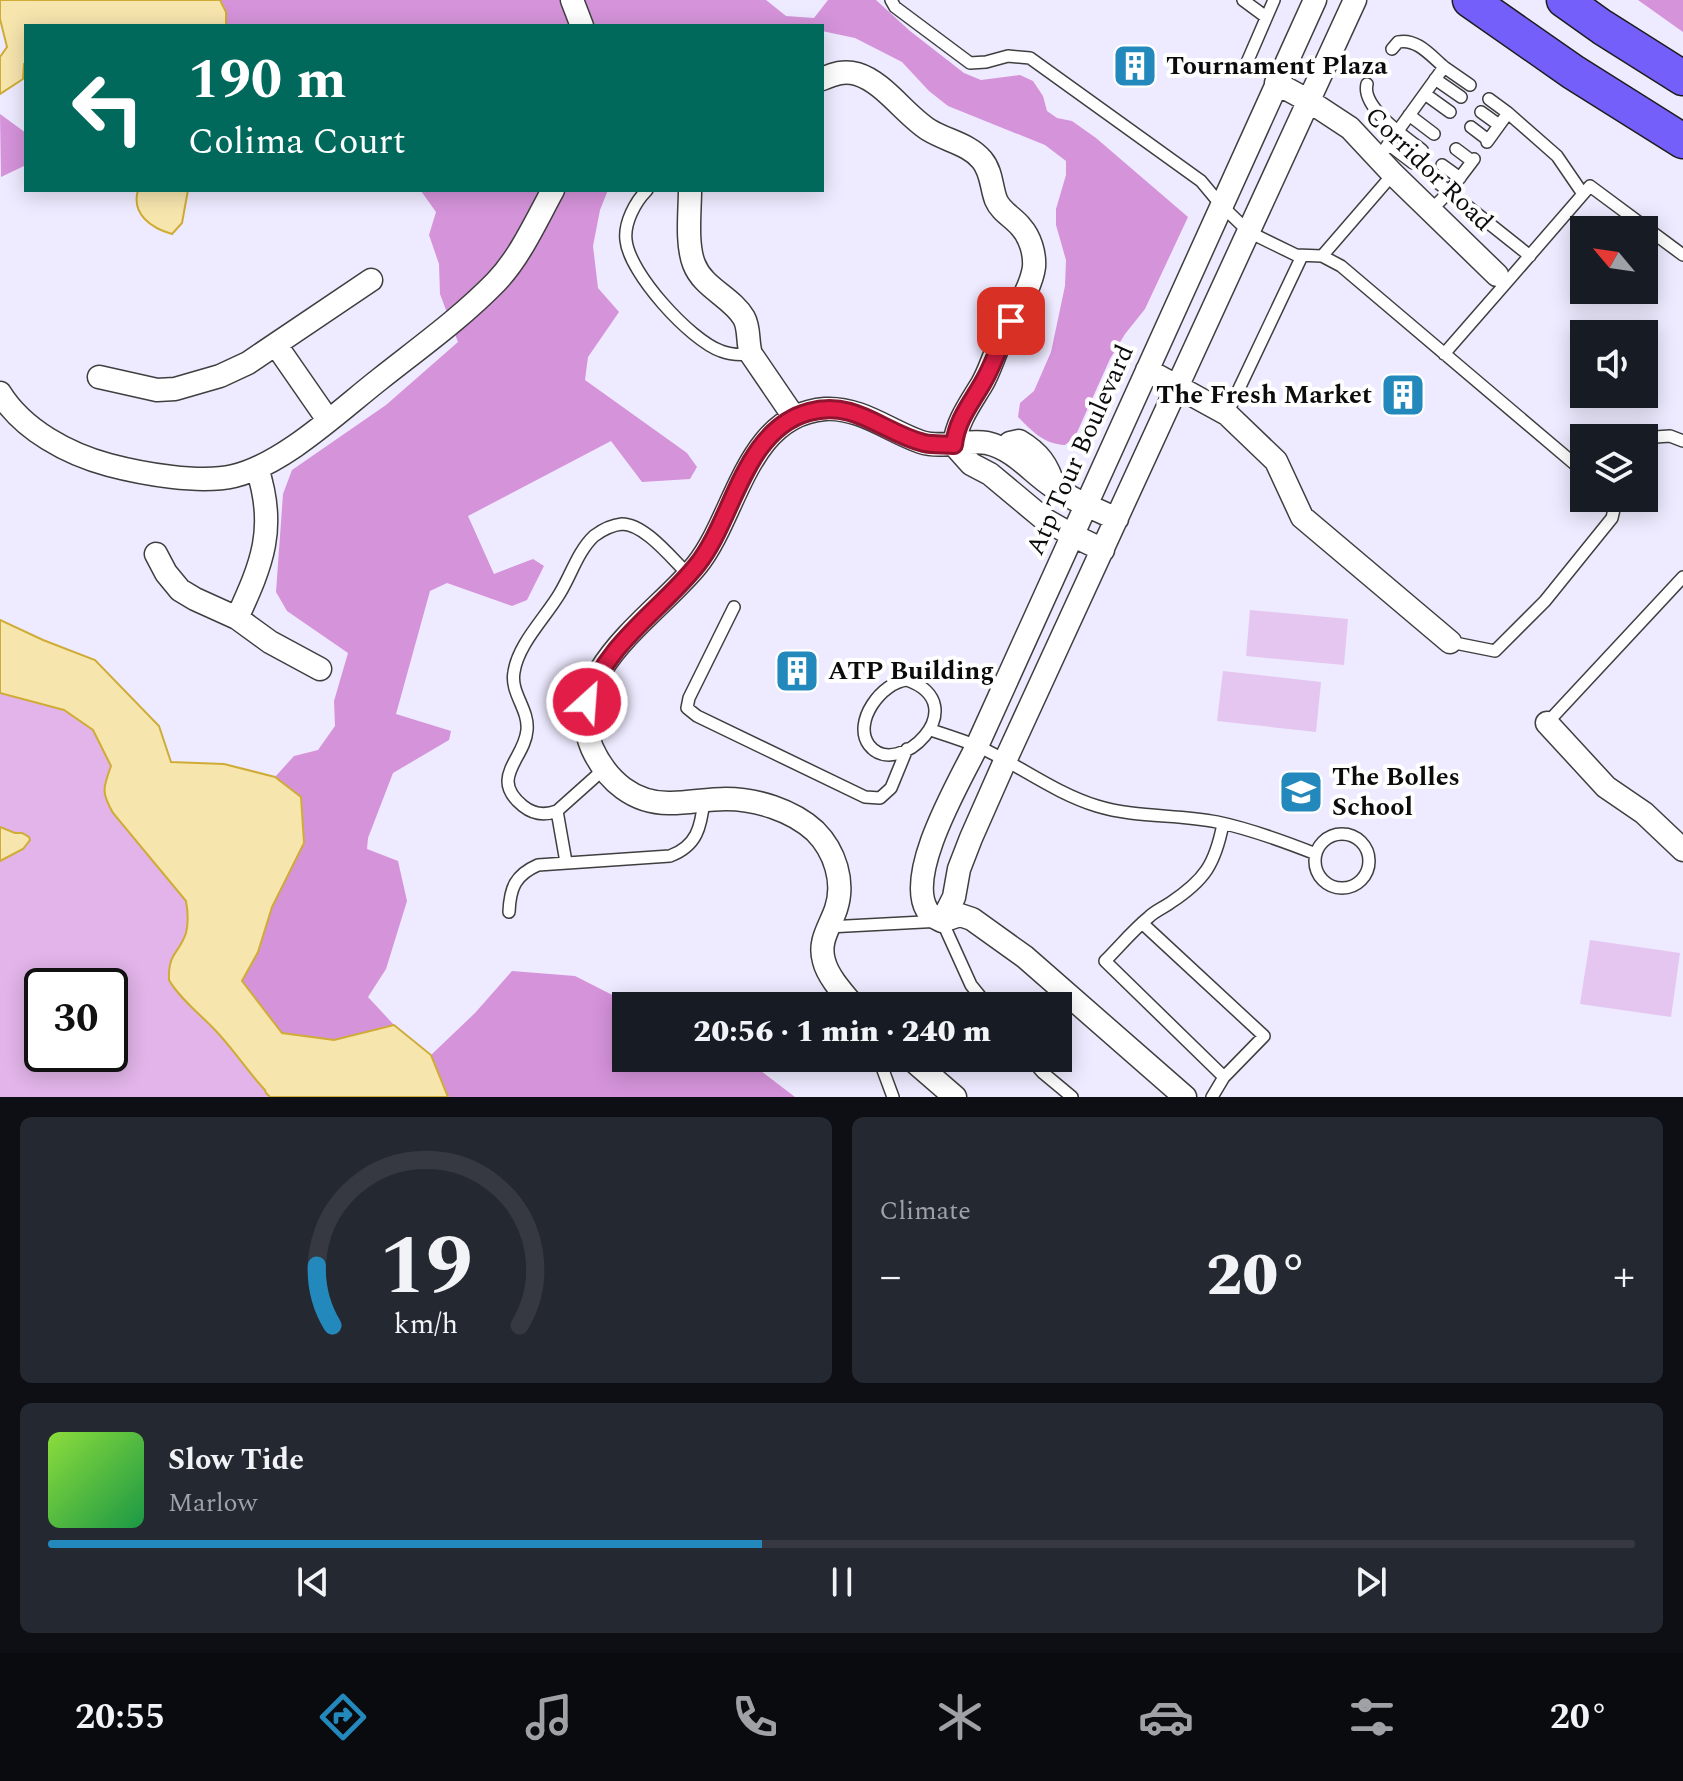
<!DOCTYPE html>
<meta charset="utf-8">
<style>
:root{--surface:#171b24;--page:#242831;--text:#f1f3f6;--muted:#9ea1a6;--line:#363941;--accent:#2389bc}
body{margin:0;font-family:Spectral,serif;background:var(--page);color:var(--text);height:100vh;display:flex;flex-direction:column;font-size:30px;white-space:nowrap}
*{box-sizing:border-box;margin:0}
p{font-size:26px;color:var(--muted)}
.icon{flex:none;width:44px;height:44px;fill:none;stroke:currentColor;stroke-width:2;stroke-linecap:round;stroke-linejoin:round}
.map{position:relative;height:1097px;overflow:hidden}
.side{display:flex;flex-direction:column;gap:20px;padding:20px;background:#0d0f14;flex:1}
.side>*{flex:none}
.banner{position:absolute;left:24px;top:24px;width:800px;height:168px;border-radius:0px;box-shadow:0 4px 20px #0003;background:#00695c;color:#fff;overflow:hidden}
.needle{width:52px;rotate:299deg}
.tools{position:absolute;left:1570px;top:216px;display:grid;gap:16px}
.tools a{display:grid;place-items:center;width:88px;height:88px;border-radius:0px;background:var(--surface);box-shadow:0 4px 20px #0003;font-size:40px}
.speed{position:absolute;left:24px;top:968px;display:flex;gap:16px;font-size:40px;font-weight:700;text-align:center}
.speed>*{display:grid;place-content:center;width:104px;height:104px;border-radius:50%;background:var(--surface);box-shadow:0 4px 20px #0003;line-height:1}
.speed .limit{border:4px solid #111;border-radius:12px;background:#fff;color:#111}
.pin{position:absolute;display:grid;place-items:center;width:68px;height:68px;color:#fff;margin:-34px;border-radius:16px;box-shadow:0 4px 12px #0006}
.me{position:absolute;width:88px;margin:-44px;rotate:26deg;stroke-linejoin:round;filter:drop-shadow(0 0 6px #0008)}
.turn{display:flex;align-items:center;gap:28px;height:168px;padding:0 32px;font-size:36px}
.turn .icon{width:104px;height:104px;stroke-width:2.5}
.turn b{display:block;font-size:56px;line-height:68px}
.big{font-size:60px;font-weight:800;line-height:1.1}
.side .widget{flex:1;display:flex;flex-direction:column;justify-content:center;gap:12px;min-width:0;padding:0 28px;border-radius:12px;background:var(--page)}
.side .dial{align-items:center;gap:0}
.dial svg{height:208px;overflow:visible;fill:none;stroke:var(--line);stroke-width:7;stroke-linecap:round;text-anchor:middle}
.dial text{fill:var(--text);stroke:none}
.song{display:flex;align-items:center;gap:24px}
.cover{width:96px;height:96px;border-radius:12px;background:linear-gradient(135deg,hsl(90 70% 55%),hsl(140 70% 35%))}
.played{height:8px;border-radius:4px;background:linear-gradient(90deg,var(--accent) 45%,var(--line) 45%)}
.keys{display:flex;justify-content:space-around;direction:ltr}
.heat{display:flex;justify-content:space-between;align-items:center;font-size:44px;direction:ltr}
.side .tiles{flex:1;display:grid;gap:20px;grid-template-columns:1fr 1fr}
.widget:last-child{grid-column:span 2}
.trip{position:absolute;left:612px;top:992px;width:460px;height:80px;border-radius:0px;background:var(--surface);box-shadow:0 4px 20px #0003;font-weight:800;line-height:80px;text-align:center}
.tab-bar{display:flex;height:128px;justify-content:space-around;align-items:center;background:#090b0e;color:var(--muted)}
.tab-bar .icon{width:56px;height:56px}
.tab-bar .active{color:var(--accent)}
.tab-bar b{font-size:36px;color:var(--text)}
.map>svg:first-child{display:block}
.green{fill:#e2b4e9;fill-rule:evenodd}
.forest{fill:#d593da}
.pitch{fill:#e4c6f0}
.water{fill:#f7e5ae;stroke:#ceac35;stroke-width:2}
.lines{fill:none;stroke-linecap:round;stroke-linejoin:round}
.lane-casing{stroke:#3f3f3f;stroke-width:14}
.street-casing{stroke:#3f3f3f;stroke-width:25}
.primary-casing{stroke:#1d1d1d;stroke-width:37}
.lane{stroke:#fff;stroke-width:11}
.street{stroke:#fff;stroke-width:22}
.primary{stroke:#745ffa;stroke-width:34}
.route-casing{stroke:#92132f;stroke-width:20}
.route{stroke:#e11d48;stroke-width:14}
.labels{text-anchor:middle;dominant-baseline:central;stroke-width:8;stroke-linejoin:round;paint-order:stroke}
.poi-label{font-size:26px;font-weight:bold;fill:#0c0c0c;stroke:#fff;text-anchor:start}
.street-label{font-size:26px;fill:#0c0c0c;stroke:#fff}
</style>
<div class="map">
<svg width="1683" height="1097" viewBox="0 0 1683 1097">
<rect width="100%" height="100%" fill="#eeeaff"/>
<path class="green" d="M0 693C26 697 78 710 94 732 101 741 106 756 111 766L224 764 275 777 242 981 282 1033 334 1040 394 1025 431 1055 448 1097H0ZM42 986H110V1054H42Z"/>
<path class="forest" d="M220 0H766L786 16 814 18 828 0H876L910 31 964 73 981 80 1020 75 1033 81 1043 96 1047 111 1057 118 1072 121 1096 138 1188 217 1145 309 1125 334 1110 359 1075 437 1065 445C1044 444 1032 431 1018 417L1020 403 1034 391 1051 352 1065 286 1066 260 1056 225V209L1066 175V161L1045 145 948 106 929 91 902 62 855 38 822 31V26H226V12Z
M1638 0H1683V32Z
M0 114 26 133 24 166 1 177Z
M419 190H608L600 210 593 246 598 288 619 312 588 357 585 380 687 453 697 467 690 479 642 482 611 441 468 516 494 574 533 559 544 566 527 600 512 606 447 583 430 591 396 714 451 731 449 740 393 773 368 838 367 849 398 861 407 901 386 969 368 997 394 1025 334 1040 282 1033 241 981 258 952 272 907 304 843 301 797 275 777 294 756 318 750 335 726 334 701 348 653 287 611 276 592 283 494 292 470 386 405 458 342 440 294 439 264 429 235 436 212 421 191Z
M512 971 575 976 634 1006H626V1058H744L795 1097H448L431 1055 475 1013Z"/>
<path class="pitch" d="M1250 610 1348 619 1344 665 1246 656Z
M1223 671 1321 682 1316 732 1217 721Z
M1590 940 1680 953 1671 1017 1580 1004Z"/>
<path class="water" d="M0 0H220L226 12V26H26V63L24 64 23 79 0 94V57L7 47 0 19Z
M138 190H188L182 223 172 234C151 228 131 214 138 190Z
M0 620 43 640 95 660 159 726 171 762 224 764 275 777 301 797 304 843 272 907 258 952 242 981 282 1033 334 1040 394 1025 431 1055 448 1097H270L266 1093 265 1090C248 1072 234 1050 216 1031 202 1016 179 998 169 980 168 952 179 954 186 933 189 921 188 912 186 901L113 813C101 792 103 788 111 766L93 730 64 710 0 693Z
M0 827 15 833H22L29 837 30 840 23 849 0 861Z"/>
<g class="lines">
<g class="lane-casing">
<path id="lane" d="M891 0 895 7 970 63 986 62 1008 56 1030 58 1201 181 1221 205 1249 232 1296 255 1322 256 1341 266 1584 472
M1243 0 1266 17
M1392 49 1398 42C1417 38 1431 56 1444 67
M1245 67 1274 0
M1435 79 1461 97
M1367 84C1361 107 1405 137 1422 150
M1425 94 1450 112
M1489 99 1508 113 1557 156 1583 194
M1481 112 1499 125
M1409 115 1434 134
M1471 127 1488 140
M1487 142 1508 113
M1388 144 1413 163
M1456 149 1472 161
M1379 157 1444 67 1470 85
M1442 165 1460 178
M1432 178 1530 256
M647 190C635 202 624 223 626 240 629 273 690 340 721 351 731 355 741 355 751 354
M1431 210 1449 192 1474 159
M1322 256 1393 174
M1506 283 1590 186 1683 255
M1444 354 1506 283 1501 278
M1227 414 1302 256
M1644 451 1655 437 1670 436 1683 441
M734 607 689 698 687 708 697 716 865 797 880 798 891 788 907 749
M1450 642 1495 651 1545 601 1612 518 1615 505 1612 498
M907 680C977 705 897 782 869 745 852 722 882 682 907 680Z
M1547 723 1683 577
M931 730C946 735 962 740 977 746 1018 764 1054 793 1097 806 1136 818 1177 814 1217 822 1251 829 1283 841 1316 854
M604 769 557 811C544 816 533 814 523 806 488 778 525 759 527 730 529 709 510 693 514 672 518 644 546 617 560 593 571 575 578 551 594 536 602 530 612 525 622 524 645 524 672 559 688 574
M557 811 566 862
M1315 861a27 27 0 1 1 54 0a27 27 0 1 1-54 0Z
M509 912C510 888 515 875 538 865L670 856C697 846 701 827 704 800
M1142 923 1264 1036 1224 1077 1105 961C1120 946 1133 930 1149 917 1155 911 1163 908 1170 903 1205 880 1215 864 1223 824
M828 927 942 921 971 985 988 1006
M884 1058 883 1070 893 1097
M1030 1058 1042 1072 1072 1097
M1212 1097 1224 1077"/>
</g>
<g class="street-casing">
<path id="street" d="M572 0 582 26
M822 79C834 74 844 70 857 74 884 82 905 115 929 130 947 141 969 144 982 160 992 172 991 187 996 200 1001 212 1013 217 1021 227 1030 237 1035 253 1034 267 1031 291 1008 322 999 345 993 358 989 372 982 384 970 404 957 421 954 445
M1276 83 1309 101 1350 128 1393 174 1497 275
M690 190C690 211 686 244 694 264 703 288 732 297 744 318 750 329 747 343 751 354L794 417
M276 345 328 420
M1147 370 1227 414 1276 461 1302 517 1450 642
M99 377 157 390 175 389 220 376 248 363 371 280
M0 393C23 430 68 454 109 465 143 474 200 484 234 476 284 464 339 411 380 379 419 348 461 318 496 282 520 257 536 221 553 190
M1010 443 1019 441C1039 453 1048 465 1054 487
M954 445 971 464 990 474 1044 519 1072 535 1103 550
M156 554 166 573 180 590 195 599 237 618 270 642 320 669
M237 618C262 564 277 528 257 468
M1547 723 1606 787 1644 813 1683 850
M942 921 954 897 959 869 971 838 1005 761 1355 0
M854 1006C843 993 828 977 824 961 818 941 830 927 836 909 845 882 835 851 815 831 792 810 756 799 726 799 707 799 689 803 671 803 634 804 607 781 592 748 560 673 657 615 697 565 737 515 746 415 825 409 861 407 889 431 921 442 942 449 968 439 987 443 1014 449 1031 472 1052 486 1072 500 1095 509 1117 519
M910 1058 955 1097
M1185 1097 1025 957 972 919 960 915 942 921C936 918 930 916 927 910 905 873 960 781 977 746L1315 0"/>
</g>
<g class="primary-casing">
<path id="primary" d="M1470 0 1573 72 1683 141
M1564 0 1602 27 1683 78"/>
</g>
<use href="#lane" class="lane"/>
<use href="#street" class="street"/>
<use href="#primary" class="primary"/>
</g>
<g class="lines">
<g class="route-casing">
<path id="route" d="M587 702C605 644 661 610 697 565 734 519 743 430 809 412 855 399 883 433 924 443 933 445 945 444 954 445 957 417 975 399 987 375 996 357 1002 339 1011 321"/>
</g>
<use href="#route" class="route"/>
</g>
<defs>
<g id="building-square" transform="scale(2.3)"><rect x="-9" y="-9" width="18" height="18" rx="4" fill="#2389bc" stroke="#fff"/><path d="M-4-6H4V6H1V3H-1V6H-4ZM-2.5-4.3h1.7v1.8h-1.7ZM.8-4.3h1.7v1.8H.8ZM-2.5-1h1.7V.8h-1.7ZM.8-1h1.7V.8H.8Z" fill="#fff"/></g>
<g id="school-square" transform="scale(2.3)"><rect x="-9" y="-9" width="18" height="18" rx="4" fill="#2389bc" stroke="#fff"/><path d="M0-5L7-2L0 1L-7-2ZM-4 1L0 2.5L4 1V4Q0 6-4 4Z" fill="#fff"/></g>
</defs>
<g fill-rule="evenodd">
<use href="#building-square" x="1135" y="66"/>
<use href="#building-square" x="1403" y="395"/>
<use href="#building-square" x="797" y="671"/>
<use href="#school-square" x="1301" y="792"/>
</g>
<g class="labels">
<g class="poi-label">
<text x="1166" y="66">Tournament Plaza</text>
<text x="1372" y="395" text-anchor="end">The Fresh Market</text>
<text x="828" y="671">ATP Building</text>
<text x="1332" y="777">The Bolles<tspan x="1332" dy="30">School</tspan></text>
</g>
<g class="street-label">
<text transform="translate(1429 169) rotate(44)">Corridor Road</text>
<text transform="translate(1080 450) rotate(-66)">Atp Tour Boulevard</text>
</g>
</g>
</svg>
<div class="tools">
<a><svg class="needle" viewBox="-14 -14 28 28"><path d="M0-13l5 13h-10z" fill="#e53935"/><path d="M0 13l5-13h-10z" fill="#9ea1a6"/></svg></a>
<a><svg class="icon" aria-label="sound" viewBox="0 0 24 24"><path d="M4 9h4l5-4v14l-5-4H4zM17 9q2 3 0 6"/></svg></a>
<a><svg class="icon" aria-label="layers" viewBox="0 0 24 24"><path d="M12 4l9 5-9 5-9-5zM3 14l9 5 9-5"/></svg></a>
</div>
<div class="speed"><div class="limit">30</div></div>
<div class="pin" style="left:1011px;top:321px;background:#d93025"><svg class="icon" aria-label="arrive" viewBox="0 0 24 24"><path d="M6 21V4h12l-3 4 3 4H6"/></svg></div>
<svg class="me" style="left:587px;top:702px" viewBox="-20 -20 40 40"><circle r="17" fill="#e11d48" stroke="#fff" stroke-width="3"/><path d="M0-11L8 9 0 5-8 9z" fill="#fff"/></svg>
<div class="trip">20:56 · 1 min · 240 m</div>
<div class="banner">
<div class="turn"><svg class="icon" aria-label="left" viewBox="0 0 24 24"><path d="M17 20v-9H6M10 6l-5 5 5 5"/></svg><div><b>190 m</b>Colima Court</div></div>
</div>
</div>
<section class="side">
<div class="tiles">
<div class="widget dial"><svg viewBox="0 0 100 80">
<path d="M14 69A42 42 0 1 1 86 69"/>
<path d="M14 69A42 42 0 0 1 8 46" stroke="#2389bc"/>
<text x="50" y="56" font-size="32" font-weight="700">19</text>
<text x="50" y="72" font-size="11">km/h</text>
</svg></div>
<div class="widget"><p>Climate</p>
<div class="heat"><a>−</a><b class="big">20°</b><a>+</a></div>
</div>
<div class="widget">
<div class="song"><i class="cover"></i><div><b>Slow Tide</b><p>Marlow</p></div></div>
<div class="played"></div>
<div class="keys"><svg class="icon" aria-label="previous" viewBox="0 0 24 24"><path d="M18 5L8 12l10 7zM5 5v14"/></svg><svg class="icon" aria-label="pause" viewBox="0 0 24 24"><path d="M8 5v14M16 5v14"/></svg><svg class="icon" aria-label="next" viewBox="0 0 24 24"><path d="M6 5l10 7-10 7zM19 5v14"/></svg></div>
</div>
</div>
</section>
<nav class="tab-bar">
<b>20:55</b>
<svg class="icon active" aria-label="directions" viewBox="0 0 24 24"><path d="M12 3l9 9-9 9-9-9zM9 14v-3h6M13 9l2 2-2 2"/></svg>
<svg class="icon" aria-label="music" viewBox="0 0 24 24"><path d="M9 18V5l10-2v13"/><circle cx="6" cy="18" r="3"/><circle cx="16" cy="16" r="3"/></svg>
<svg class="icon" aria-label="phone" viewBox="0 0 24 24"><path d="M5 4h4l2 5-3 2q2 4 5 5l2-3 5 2v4C11 20 4 13 5 4z"/></svg>
<svg class="icon" aria-label="climate" viewBox="0 0 24 24"><path d="M12 3v18M4 7l16 10M4 17L20 7"/></svg>
<svg class="icon" aria-label="car" viewBox="0 0 24 24"><path d="M5 17H2v-5l4-1 3-4h7l3 4 3 1v5h-3M9 17h6M6 11h13"/><circle cx="7" cy="17" r="2"/><circle cx="17" cy="17" r="2"/></svg>
<svg class="icon" aria-label="filters" viewBox="0 0 24 24"><path d="M4 7h16M4 17h16"/><circle cx="9" cy="7" r="2"/><circle cx="15" cy="17" r="2"/></svg>
<b>20°</b>
</nav>
